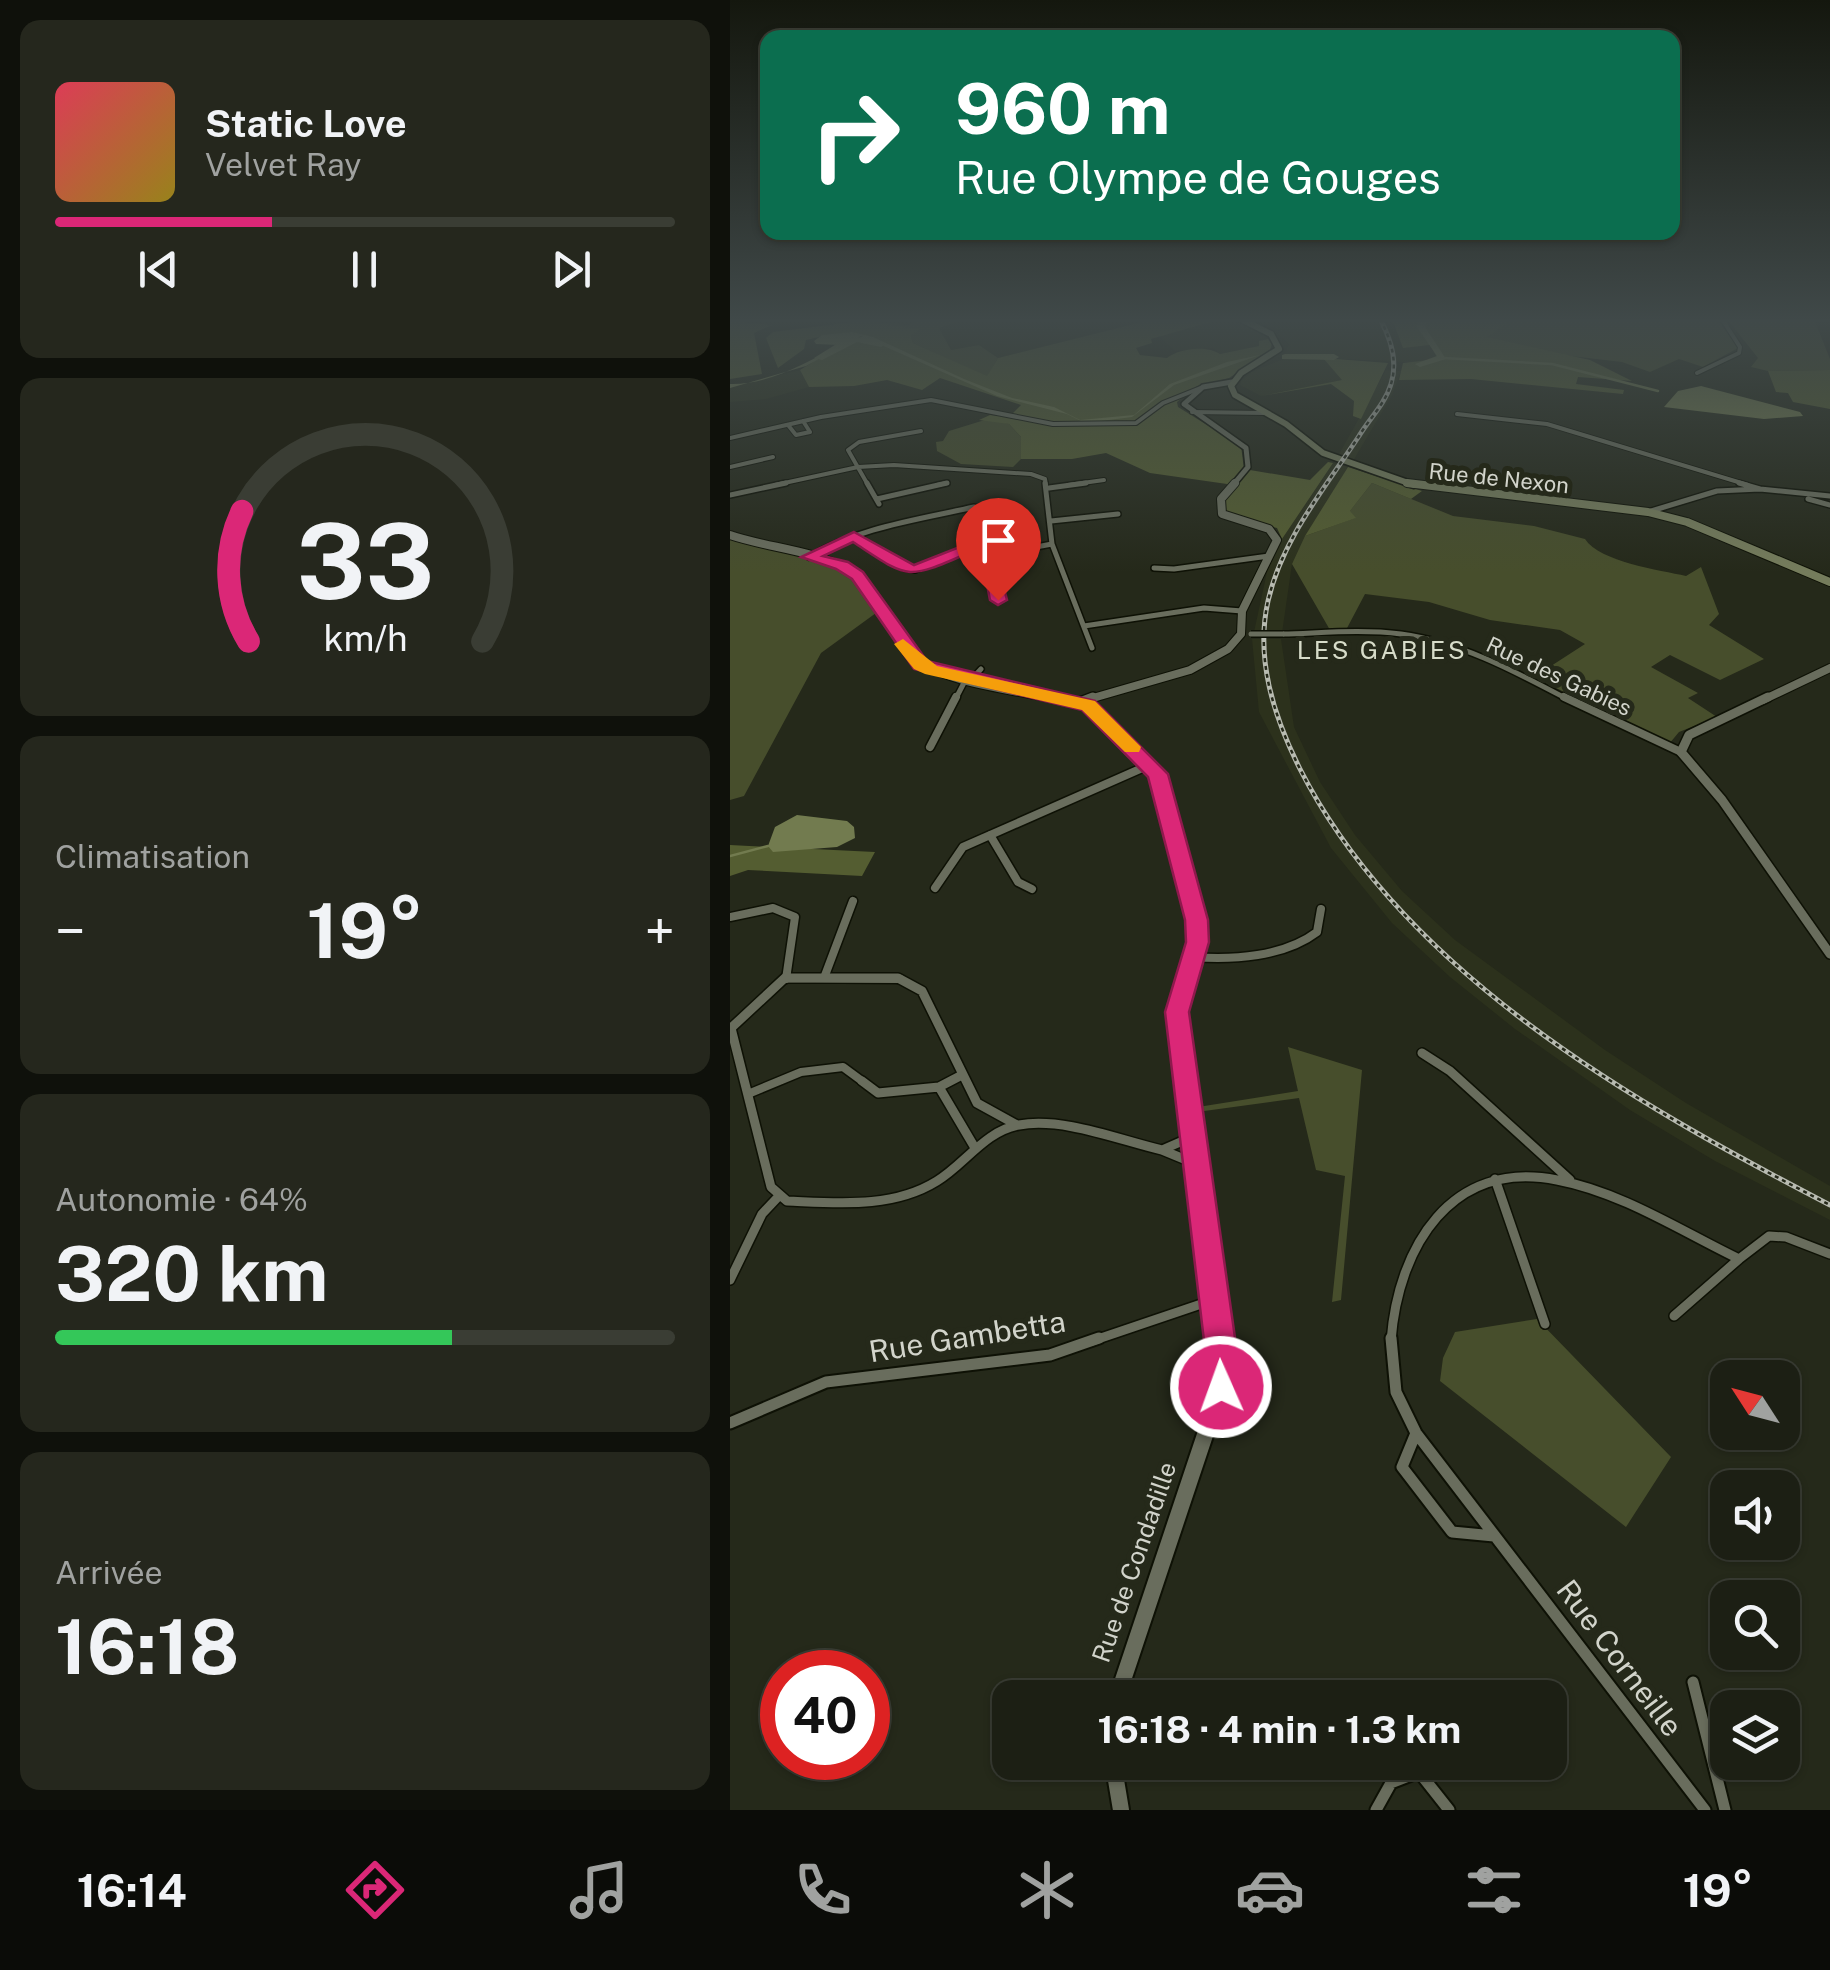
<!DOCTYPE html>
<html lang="fr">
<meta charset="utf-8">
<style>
:root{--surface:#1c1f14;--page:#25271d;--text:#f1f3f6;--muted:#a0a2a0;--line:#3a3d34;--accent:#db2777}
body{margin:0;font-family:"Public Sans",sans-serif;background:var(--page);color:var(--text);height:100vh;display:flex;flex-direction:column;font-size:38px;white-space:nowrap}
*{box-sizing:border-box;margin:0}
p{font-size:32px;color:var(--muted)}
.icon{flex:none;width:55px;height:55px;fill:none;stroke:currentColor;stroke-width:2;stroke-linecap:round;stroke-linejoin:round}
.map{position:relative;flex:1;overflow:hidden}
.side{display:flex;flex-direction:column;gap:20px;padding:20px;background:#0f110b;width:730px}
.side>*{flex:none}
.hud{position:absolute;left:30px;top:30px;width:920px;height:210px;border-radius:20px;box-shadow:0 2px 8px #0004,0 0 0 2px var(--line);background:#0b6e4f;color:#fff;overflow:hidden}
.needle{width:65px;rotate:306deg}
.tools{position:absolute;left:980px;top:1360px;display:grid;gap:20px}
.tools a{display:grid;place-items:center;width:90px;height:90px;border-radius:20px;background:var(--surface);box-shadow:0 2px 8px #0004,0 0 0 2px var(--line);font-size:50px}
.speed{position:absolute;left:30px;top:1650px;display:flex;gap:20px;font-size:50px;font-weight:700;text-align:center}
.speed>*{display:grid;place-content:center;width:130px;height:130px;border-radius:50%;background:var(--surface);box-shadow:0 2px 8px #0004,0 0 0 2px var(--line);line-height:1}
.speed .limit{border:15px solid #d22;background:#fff;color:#111}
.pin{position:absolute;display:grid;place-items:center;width:85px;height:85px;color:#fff;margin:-102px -42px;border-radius:50% 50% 50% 0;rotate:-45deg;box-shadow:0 0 10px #0007}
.pin .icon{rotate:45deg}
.me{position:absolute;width:110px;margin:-55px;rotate:358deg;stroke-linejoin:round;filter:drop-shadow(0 0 8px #0008)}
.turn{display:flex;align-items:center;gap:35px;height:210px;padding:0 30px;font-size:45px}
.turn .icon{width:130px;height:130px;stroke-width:2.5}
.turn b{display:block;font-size:70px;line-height:85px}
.big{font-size:75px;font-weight:700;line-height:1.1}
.side .card{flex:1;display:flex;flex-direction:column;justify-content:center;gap:15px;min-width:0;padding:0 35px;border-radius:20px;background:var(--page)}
.side .dial{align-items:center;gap:0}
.dial svg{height:260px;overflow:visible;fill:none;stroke:var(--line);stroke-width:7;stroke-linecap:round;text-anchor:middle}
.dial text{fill:var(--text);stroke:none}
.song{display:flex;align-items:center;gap:30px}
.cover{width:120px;height:120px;border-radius:15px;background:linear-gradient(135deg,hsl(350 70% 55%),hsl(50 70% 35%))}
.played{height:10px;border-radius:5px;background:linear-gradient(90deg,var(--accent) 35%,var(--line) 35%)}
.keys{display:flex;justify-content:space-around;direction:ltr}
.heat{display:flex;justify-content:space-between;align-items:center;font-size:55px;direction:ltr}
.charge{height:15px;border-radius:8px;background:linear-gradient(90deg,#34c759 64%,var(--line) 0)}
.trip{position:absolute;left:262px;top:1680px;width:575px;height:100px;border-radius:20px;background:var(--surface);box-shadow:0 2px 8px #0004,0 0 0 2px var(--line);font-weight:700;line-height:100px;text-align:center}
.menu{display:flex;height:160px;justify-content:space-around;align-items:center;background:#0b0c08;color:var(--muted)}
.menu .icon{width:70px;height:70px}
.menu .current{color:var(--accent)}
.menu b{font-size:45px;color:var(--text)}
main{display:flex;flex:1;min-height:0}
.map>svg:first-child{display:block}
.built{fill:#2c311c}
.green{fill:#474e2c}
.forest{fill:#545d31}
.water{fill:#727b4f}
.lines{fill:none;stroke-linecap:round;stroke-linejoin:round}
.stream{stroke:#727b4f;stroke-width:2.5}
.river{fill:#727b4f;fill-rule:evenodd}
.pedestrian-casing{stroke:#0e1105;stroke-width:11}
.minor-far4-casing{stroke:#0e1105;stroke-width:6}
.minor-far3-casing{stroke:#0e1105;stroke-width:8}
.minor-far2-casing{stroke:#0e1105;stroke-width:11}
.minor-far1-casing{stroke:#0e1105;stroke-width:12}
.minor-casing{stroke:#0e1105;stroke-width:15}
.tertiary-far4-casing{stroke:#0e1105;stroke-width:8}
.tertiary-far3-casing{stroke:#0e1105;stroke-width:10}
.tertiary-far2-casing{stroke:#0e1105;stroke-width:12}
.tertiary-far1-casing{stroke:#0e1105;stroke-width:16}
.tertiary-casing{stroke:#0e1105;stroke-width:20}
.secondary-far1-casing{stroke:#0e1105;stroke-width:9}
.secondary-casing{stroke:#0e1105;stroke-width:10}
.pedestrian{stroke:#696d5d;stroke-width:8}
.minor-far4{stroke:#696d5d;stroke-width:4}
.minor-far3{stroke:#696d5d;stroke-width:5}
.minor-far2{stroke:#696d5d;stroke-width:8}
.minor-far1{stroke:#696d5d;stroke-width:9}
.minor{stroke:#696d5d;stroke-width:11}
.tertiary-far4{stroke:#696d5d;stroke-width:5}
.tertiary-far3{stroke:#696d5d;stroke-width:8}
.tertiary-far2{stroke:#696d5d;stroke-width:9}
.tertiary-far1{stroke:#696d5d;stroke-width:12}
.tertiary{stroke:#696d5d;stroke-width:16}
.secondary-far1{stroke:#757c5c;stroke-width:6}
.secondary{stroke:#757c5c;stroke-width:8}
.rail-casing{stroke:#b8bbb1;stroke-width:5}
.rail{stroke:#25291a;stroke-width:2.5;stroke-dasharray:4;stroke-linecap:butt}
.minor-bridge-casing{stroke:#0e1105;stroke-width:8;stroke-linecap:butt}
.minor-bridge{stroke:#696d5d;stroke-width:5}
.route{fill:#db2777;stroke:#8e194d;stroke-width:2.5}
.slow{fill:#f59e0b}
.labels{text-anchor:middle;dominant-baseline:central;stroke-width:10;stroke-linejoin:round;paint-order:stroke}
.far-street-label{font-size:22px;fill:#d2d4cb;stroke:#25291a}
.far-quarter-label{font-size:25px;letter-spacing:2.5px;fill:#d7dcc9;stroke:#25291a}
.street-label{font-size:25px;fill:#d2d4cb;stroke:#25291a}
.near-street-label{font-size:30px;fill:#d2d4cb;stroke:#25291a}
</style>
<main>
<section class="side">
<div class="card">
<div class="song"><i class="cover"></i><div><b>Static Love</b><p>Velvet Ray</p></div></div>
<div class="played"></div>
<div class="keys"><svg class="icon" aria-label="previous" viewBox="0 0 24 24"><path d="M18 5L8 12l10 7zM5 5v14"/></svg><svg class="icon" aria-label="pause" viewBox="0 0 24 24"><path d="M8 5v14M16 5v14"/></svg><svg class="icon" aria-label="next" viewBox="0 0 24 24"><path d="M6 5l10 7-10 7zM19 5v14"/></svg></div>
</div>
<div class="card dial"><svg viewBox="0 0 100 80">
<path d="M14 69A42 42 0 1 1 86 69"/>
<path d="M14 69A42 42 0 0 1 12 29" stroke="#db2777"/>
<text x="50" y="56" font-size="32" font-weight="700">33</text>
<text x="50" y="72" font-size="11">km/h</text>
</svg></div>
<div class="card"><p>Climatisation</p>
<div class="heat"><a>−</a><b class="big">19°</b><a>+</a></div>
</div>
<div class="card"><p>Autonomie · 64%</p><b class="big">320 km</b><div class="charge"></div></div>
<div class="card"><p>Arrivée</p><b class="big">16:18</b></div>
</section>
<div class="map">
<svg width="1100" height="1810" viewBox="0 0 1100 1810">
<rect width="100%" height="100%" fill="#25291a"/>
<path class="built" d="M14 319H424L268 358 249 345 221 350 131 321 71 326 17 325 10 322Z
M491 319H506L538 339 530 341V346L490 354 483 348 445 351 429 336Z
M518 319H662L673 347 701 345 708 359 693 363 595 358 613 380 531 396 510 385 511 381 522 372 553 359 559 344 548 334 551 330Z
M70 370 79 387 36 399 0 402V387Z
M656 370 671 371 662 395 623 461 608 456Z
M603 463 618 467 562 564 552 633 524 632 537 572 552 539Z
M522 639H551L564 727 590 782 625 835 672 891 725 940 875 1050 956 1103 1100 1186V1220L985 1161 900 1110 785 1029 720 977 662 923 601 848 529 712Z"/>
<path class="green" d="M113 319 179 325 188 319H235L209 328 221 350 249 345 268 358 257 377 183 343 181 336 187 329 108 321Z
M784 319H987L1008 348 973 367 949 359 920 372 892 362 815 353 756 337Z
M997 319H1084L1100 359V370L1038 371 1021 367 1028 358Z
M258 419 279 424 291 437V459L283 467 231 464 207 451 206 442 213 441 219 431Z
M642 483 723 516 804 526 855 539C870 562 930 570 956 576L971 567 989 614 979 625 1034 659 990 680 940 655 921 667 968 693 958 698 987 717 949 732 939 744 804 677 855 644 830 630 760 620 699 602 635 594 616 630H600L562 564 575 536 625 518 619 512Z
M0 537 100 564 124 575 146 613 91 653 14 796 0 800Z
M558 1047 632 1070 611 1300 602 1302 615 1176 586 1170 569 1098 467 1112 468 1107 568 1091Z
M807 1319 941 1457 896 1527 710 1381 713 1358 725 1332Z"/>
<path class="forest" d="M0 319H14L10 322 42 325 24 333 32 374 0 379Z
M424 319H491L421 339 422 343 406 348 410 355 437 358C449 348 477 345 490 354L529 346V341L538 339 542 344 539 352 499 378 467 386 447 402 448 407 511 446 514 469 580 480 598 462 603 463 552 539 547 528 505 518 494 508 497 484 420 473 376 453 342 459H291V437L279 424 249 420 260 415 279 417 291 405 210 378 192 390 157 380 124 386 79 387 70 370 112 344 90 342 93 336 76 340 74 349 48 368 36 338 43 332 131 321 189 329 181 336 183 343 257 376 268 358Z
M662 319H784L757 337 860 360 902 381 848 377 846 384 894 390 893 394 741 379 669 380 673 363 708 359 700 345 673 348Z
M593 358 658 363 631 419 623 416 624 401 601 384 531 396 612 380Z
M1100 370V409L1063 402 1058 393 1046 392 1038 371Z
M618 467 692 491 681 499 642 483 620 511 626 518 575 536Z
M0 845 145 852 132 876 18 870 0 876Z"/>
<path class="water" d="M122 332 143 337 234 379 282 398 324 407 350 420 404 415 440 384 497 362 530 355 444 385 402 417 355 423 337 414 267 396 131 336 76 366 0 388V384C39 385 76 363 109 345L86 344 84 341 92 335Z
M971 386 1070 412 1073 416 1034 419 934 407 948 391Z
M67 815 117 821 124 827 125 838 107 847 43 852 38 846 45 827Z"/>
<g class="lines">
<path class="stream" d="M713 358 822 364 928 391
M0 856 38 846"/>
<path class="river" d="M689 319H707L696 323 695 327 716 359 690 367 685 364 707 356 687 327Z
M135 336 155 344 151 347 127 342 92 360 84 358 108 343Z
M555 354H604L609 357 604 360 552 359V355Z"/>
<g class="pedestrian-casing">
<path id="pedestrian" d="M18 1094 71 1072 113 1067 132 1081"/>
</g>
<g class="minor-far4-casing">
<path id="minor-far4" d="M967 373 1009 353 1010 347 992 319
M462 412 535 413
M727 414 817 424 1018 485
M58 425 66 435 80 432 73 421
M0 438 91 417 201 400 323 424 406 423 433 403 473 387
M0 467 43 457
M45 485 128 467 164 465 301 474 315 479 316 485
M138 485 118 450 129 442 191 431
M207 485 217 483
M338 485 374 480"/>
</g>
<g class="minor-far3-casing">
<path id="minor-far3" d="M137 483 149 504
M315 483 322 544 362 648
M1009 483 1030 489
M319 488 356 483
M0 495 56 483
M147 499 217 483
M1078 499 1100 505
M918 512 987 491 1030 489 1100 496
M321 521 388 514
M237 549 260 561 264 596 268 600
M285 551 322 544
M79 557C130 527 187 520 244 507L254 510 249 544 185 570 174 568 124 536
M424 568 444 569 539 556
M354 626 474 608 512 611
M553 634C592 633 632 629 671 634 731 642 786 672 839 700
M241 680 251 669
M225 700 236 679"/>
</g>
<g class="minor-far2-casing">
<path id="minor-far2" d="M834 697 951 752
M200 747 226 697
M260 835 288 882 302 889
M205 888 233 847 419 765
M0 917 43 908 65 917 56 979
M463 957C503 960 554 957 587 932L591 909
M57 978 170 979
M94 978 123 901"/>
</g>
<g class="minor-far1-casing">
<path id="minor-far1" d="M57 978H168L192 991 247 1103 287 1125
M1 1028 41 1187 57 1201C107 1203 162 1209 207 1181 235 1164 255 1131 289 1125 333 1117 389 1140 432 1150
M0 1029 57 976
M692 1053 720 1071 840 1180
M232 1075 209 1087 245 1148
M132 1081 148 1093 209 1087
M464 1136 432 1150 466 1164
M765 1179 815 1324
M0 1280 32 1214 48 1197
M944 1316 1009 1259
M362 1341 483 1300
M661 1341C668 1247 721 1159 827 1180 891 1192 951 1231 1009 1259L1039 1236 1056 1237 1100 1254"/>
</g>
<g class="minor-casing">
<path id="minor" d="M661 1338 666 1392 686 1433 975 1810
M0 1423 96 1382 320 1355 369 1338
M686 1433 672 1467 722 1532 764 1536
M963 1682 995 1810
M646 1810 661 1783 689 1772 719 1810"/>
</g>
<g class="tertiary-far4-casing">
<path id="tertiary-far4" d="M502 382 473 387 454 404 516 448 518 467 503 485"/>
</g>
<g class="tertiary-far3-casing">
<path id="tertiary-far3" d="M0 535C38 548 84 550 119 570 149 588 157 627 178 652 205 683 291 691 332 700
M356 700 460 670 498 649 511 634 512 611 547 540 539 529 492 514 491 499 505 483
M1033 700 1100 668"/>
</g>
<g class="tertiary-far2-casing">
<path id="tertiary-far2" d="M321 697 358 706 428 775 467 920V942L456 979
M1038 697 959 735 951 752 992 800 1100 954
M350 702 363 697"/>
</g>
<g class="tertiary-far1-casing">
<path id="tertiary-far1" d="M457 976 447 1012 490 1341"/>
</g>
<g class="tertiary-casing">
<path id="tertiary" d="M387 1698 491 1387 489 1338
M383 1762 391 1810"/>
</g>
<g class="secondary-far1-casing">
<path id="secondary-far1" d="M511 319 541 334 549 349 511 373 501 386 505 395 556 424 593 453 684 485"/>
</g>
<g class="secondary-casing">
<path id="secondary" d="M677 483 918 512 957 522 1100 582"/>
</g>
<use href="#pedestrian" class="pedestrian"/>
<use href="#minor-far4" class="minor-far4"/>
<use href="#minor-far3" class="minor-far3"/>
<use href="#minor-far2" class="minor-far2"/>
<use href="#minor-far1" class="minor-far1"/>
<use href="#minor" class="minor"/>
<use href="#tertiary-far4" class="tertiary-far4"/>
<use href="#tertiary-far3" class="tertiary-far3"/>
<use href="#tertiary-far2" class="tertiary-far2"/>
<use href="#tertiary-far1" class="tertiary-far1"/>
<use href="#tertiary" class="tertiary"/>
<use href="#secondary-far1" class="secondary-far1"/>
<use href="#secondary" class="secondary"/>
<g class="rail-casing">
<path id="rail" d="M650 319C661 339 668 362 661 384 655 404 639 419 629 436 595 488 552 539 538 601 525 659 544 717 570 769 674 973 903 1103 1100 1205"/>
</g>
<use href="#rail" class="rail"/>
<g class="minor-bridge-casing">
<path id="minor-bridge" d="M521 634H553"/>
</g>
<use href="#minor-bridge" class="minor-bridge"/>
</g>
<linearGradient id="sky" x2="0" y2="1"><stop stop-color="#14170e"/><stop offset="0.56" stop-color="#404949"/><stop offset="1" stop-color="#404949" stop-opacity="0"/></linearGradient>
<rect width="1100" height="572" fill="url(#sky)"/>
<path class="route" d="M124 532 184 565 237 544 266 558 277 600 268 605 260 600 253 564 236 554C175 581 178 578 123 542L93 556 118 562 133 572 197 661 365 701 438 774 478 920 479 942 459 1012 509 1366 502 1398 491 1403 479 1398 475 1387 477 1366 435 1012 456 942 455 920 418 777 352 710 184 669 122 579 106 569 71 557Z"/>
<path class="slow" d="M173 639 207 666 365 701 411 747 409 752H395L352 710 195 674 184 669 164 644Z"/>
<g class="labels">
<g class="far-street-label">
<text transform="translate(769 478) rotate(6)">Rue de Nexon</text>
<text transform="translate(829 676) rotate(25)">Rue des Gabies</text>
</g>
<g class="far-quarter-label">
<text x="652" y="650">LES GABIES</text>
</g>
<g class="street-label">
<text transform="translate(404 1562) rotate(-71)">Rue de Condadille</text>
</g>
<g class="near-street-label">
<text transform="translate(237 1336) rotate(-9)">Rue Gambetta</text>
<text transform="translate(890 1658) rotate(53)">Rue Corneille</text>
</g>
</g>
</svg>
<div class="tools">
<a><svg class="needle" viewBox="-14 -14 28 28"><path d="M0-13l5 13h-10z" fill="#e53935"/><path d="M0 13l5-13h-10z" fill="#a0a2a0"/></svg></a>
<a><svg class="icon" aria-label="sound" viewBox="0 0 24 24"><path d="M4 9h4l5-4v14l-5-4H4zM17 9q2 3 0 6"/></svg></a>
<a><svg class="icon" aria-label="search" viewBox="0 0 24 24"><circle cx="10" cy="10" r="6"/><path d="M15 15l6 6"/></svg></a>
<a><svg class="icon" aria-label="layers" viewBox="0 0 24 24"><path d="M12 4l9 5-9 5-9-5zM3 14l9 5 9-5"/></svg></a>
</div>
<div class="speed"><div class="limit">40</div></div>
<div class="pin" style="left:268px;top:600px;background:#d93025"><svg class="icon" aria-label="arrive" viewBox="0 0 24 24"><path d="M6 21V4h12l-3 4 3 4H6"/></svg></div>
<svg class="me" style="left:491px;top:1387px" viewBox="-20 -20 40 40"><circle r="17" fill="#db2777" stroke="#fff" stroke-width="3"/><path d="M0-11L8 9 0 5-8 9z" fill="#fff"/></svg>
<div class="trip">16:18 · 4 min · 1.3 km</div>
<div class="hud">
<div class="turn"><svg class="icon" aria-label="right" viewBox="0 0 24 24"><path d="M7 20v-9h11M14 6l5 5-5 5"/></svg><div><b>960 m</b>Rue Olympe de Gouges</div></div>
</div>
</div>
</main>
<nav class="menu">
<b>16:14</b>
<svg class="icon current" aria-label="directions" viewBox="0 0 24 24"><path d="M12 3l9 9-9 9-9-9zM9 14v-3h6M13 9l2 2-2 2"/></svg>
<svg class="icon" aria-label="music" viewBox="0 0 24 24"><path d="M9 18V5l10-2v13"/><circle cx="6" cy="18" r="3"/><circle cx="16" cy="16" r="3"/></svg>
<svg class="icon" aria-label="phone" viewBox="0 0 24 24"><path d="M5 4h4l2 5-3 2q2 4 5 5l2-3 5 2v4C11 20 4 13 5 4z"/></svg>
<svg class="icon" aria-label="climate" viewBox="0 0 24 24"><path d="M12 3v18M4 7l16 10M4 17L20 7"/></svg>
<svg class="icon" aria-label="car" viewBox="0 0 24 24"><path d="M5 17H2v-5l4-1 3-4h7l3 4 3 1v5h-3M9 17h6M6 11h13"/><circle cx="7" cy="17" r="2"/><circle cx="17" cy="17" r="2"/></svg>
<svg class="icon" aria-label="filters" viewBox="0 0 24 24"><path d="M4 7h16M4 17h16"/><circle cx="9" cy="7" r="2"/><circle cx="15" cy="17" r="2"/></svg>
<b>19°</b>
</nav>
